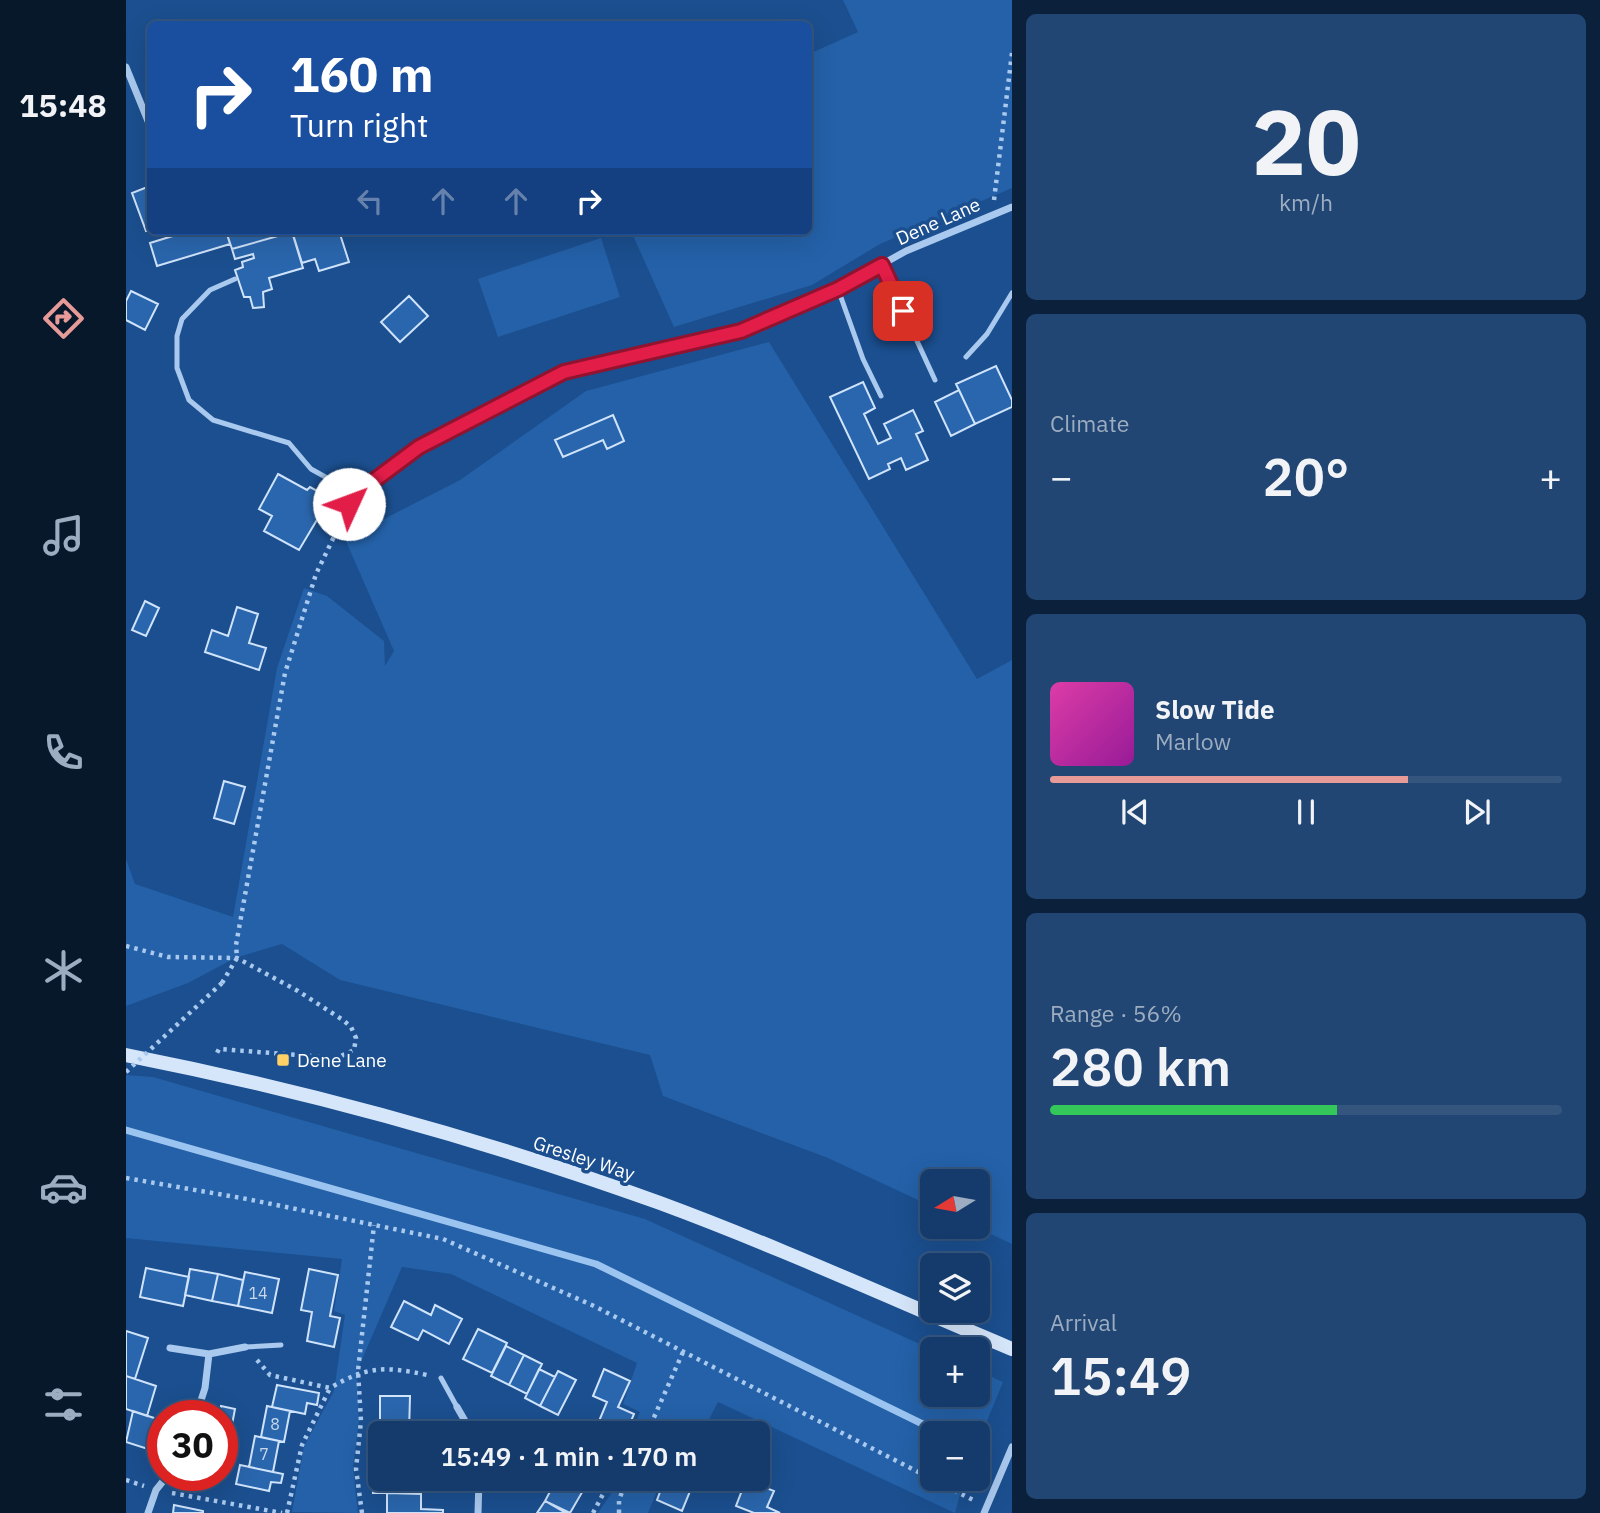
<!DOCTYPE html>
<meta charset="utf-8">
<style>
:root{--surface:#143b6b;--page:#214673;--text:#f1f3f6;--muted:#9dadc1;--line:#33557e;--accent:#e69b98}
body{margin:0;font-family:"IBM Plex Sans",sans-serif;background:var(--page);color:var(--text);height:100vh;display:flex;flex-direction:column;font-size:26px;white-space:nowrap}
*{box-sizing:border-box;margin:0}
p{font-size:23px;color:var(--muted)}
.icon{flex:none;width:38px;height:38px;fill:none;stroke:currentColor;stroke-width:2;stroke-linecap:round;stroke-linejoin:round}
.map{position:relative;flex:1;overflow:hidden}
.details{display:flex;flex-direction:column;gap:14px;padding:14px;background:#0b203b;width:588px}
.details>*{flex:none}
.hud{position:absolute;left:21px;top:21px;width:665px;height:214px;border-radius:10px;box-shadow:0 7px 28px #0002,0 0 0 2px var(--line);background:#1a4fa0;color:#fff;overflow:hidden}
.needle{width:46px;rotate:259deg}
.fabs{position:absolute;left:794px;top:1169px;display:grid;gap:14px}
.fabs a{display:grid;place-items:center;width:70px;height:70px;border-radius:10px;background:var(--surface);box-shadow:0 7px 28px #0002,0 0 0 2px var(--line);font-size:35px}
.speed{position:absolute;left:21px;top:1400px;display:flex;gap:14px;font-size:35px;font-weight:700;text-align:center}
.speed>*{display:grid;place-content:center;width:91px;height:91px;border-radius:50%;background:var(--surface);box-shadow:0 7px 28px #0002,0 0 0 2px var(--line);line-height:1}
.speed .limit{border:10px solid #d22;background:#fff;color:#111}
.pin{position:absolute;display:grid;place-items:center;width:60px;height:60px;color:#fff;margin:-30px;border-radius:14px;box-shadow:0 4px 10px #0006}
.me{position:absolute;width:77px;margin:-38px;rotate:47deg;stroke-linejoin:round;filter:drop-shadow(0 0 5px #0008)}
.turn{display:flex;align-items:center;gap:24px;height:147px;padding:0 28px;font-size:32px}
.turn .icon{width:91px;height:91px;stroke-width:2.5}
.turn b{display:block;font-size:49px;line-height:60px}
.lanes{display:flex;align-items:center;height:66px;padding:0 28px;background:#0003;justify-content:center;gap:35px;direction:ltr}
.lanes .off{opacity:.35}
.big{font-size:52px;font-weight:600;line-height:1.1}
.details .widget{flex:1;display:flex;flex-direction:column;justify-content:center;gap:10px;min-width:0;padding:0 24px;border-radius:10px;background:var(--page)}
.details .dial{align-items:center;gap:0}
.dial b{font-size:91px;line-height:1}
.song{display:flex;align-items:center;gap:21px}
.cover{width:84px;height:84px;border-radius:10px;background:linear-gradient(135deg,hsl(320 70% 55%),hsl(300 70% 35%))}
.played{height:7px;border-radius:4px;background:linear-gradient(90deg,var(--accent) 70%,var(--line) 70%)}
.keys{display:flex;justify-content:space-around;direction:ltr}
.heat{display:flex;justify-content:space-between;align-items:center;font-size:38px;direction:ltr}
.charge{height:10px;border-radius:5px;background:linear-gradient(90deg,#34c759 56%,var(--line) 0)}
.trip{position:absolute;left:242px;top:1421px;width:402px;height:70px;border-radius:10px;background:var(--surface);box-shadow:0 7px 28px #0002,0 0 0 2px var(--line);font-weight:600;line-height:70px;text-align:center}
main{display:flex;flex:1;min-height:0}
.dock{display:flex;flex-direction:column;width:126px;justify-content:space-around;align-items:center;background:#08182b;color:var(--muted)}
.dock .icon{width:49px;height:49px}
.dock .current{color:var(--accent)}
.dock b{font-size:32px;color:var(--text)}
.map>svg:first-child{display:block}
.green{fill:#2461a8}
.lines{fill:none;stroke-linecap:round;stroke-linejoin:round}
.stream{stroke:#9cc4f0;stroke-width:7}
.building{fill:#2a66ad;stroke:#cfe3fa;stroke-width:2}
.path{stroke:#a9c9ee;stroke-width:4.5;stroke-dasharray:3.5 5;stroke-linecap:butt}
.lane{stroke:#a9c9ee;stroke-width:5}
.street{stroke:#a9c9ee;stroke-width:7}
.secondary{stroke:#d6e6fa;stroke-width:14}
.path-bridge{stroke:#a9c9ee;stroke-width:4.5;stroke-dasharray:3.5 5;stroke-linecap:butt}
.route-casing{stroke:#92132f;stroke-width:18}
.route{stroke:#e11d48;stroke-width:12}
.poi-dot{fill:#ffd166;stroke:#1b4f8f;stroke-width:2.5}
.labels{text-anchor:middle;dominant-baseline:central;stroke-width:7;stroke-linejoin:round;paint-order:stroke}
.number-label{font-size:16px;fill:#cad9ea}
.street-label{font-size:19px;fill:#fff;stroke:#1b4f8f}
.poi-label{font-size:19px;fill:#fff;stroke:#1b4f8f;text-anchor:start}
</style>
<main>
<nav class="dock">
<b>15:48</b>
<svg class="icon current" aria-label="directions" viewBox="0 0 24 24"><path d="M12 3l9 9-9 9-9-9zM9 14v-3h6M13 9l2 2-2 2"/></svg>
<svg class="icon" aria-label="music" viewBox="0 0 24 24"><path d="M9 18V5l10-2v13"/><circle cx="6" cy="18" r="3"/><circle cx="16" cy="16" r="3"/></svg>
<svg class="icon" aria-label="phone" viewBox="0 0 24 24"><path d="M5 4h4l2 5-3 2q2 4 5 5l2-3 5 2v4C11 20 4 13 5 4z"/></svg>
<svg class="icon" aria-label="climate" viewBox="0 0 24 24"><path d="M12 3v18M4 7l16 10M4 17L20 7"/></svg>
<svg class="icon" aria-label="car" viewBox="0 0 24 24"><path d="M5 17H2v-5l4-1 3-4h7l3 4 3 1v5h-3M9 17h6M6 11h13"/><circle cx="7" cy="17" r="2"/><circle cx="17" cy="17" r="2"/></svg>
<svg class="icon" aria-label="filters" viewBox="0 0 24 24"><path d="M4 7h16M4 17h16"/><circle cx="9" cy="7" r="2"/><circle cx="15" cy="17" r="2"/></svg>
</nav>
<div class="map">
<svg width="886" height="1513" viewBox="0 0 886 1513">
<rect width="100%" height="100%" fill="#1b4f8f"/>
<path class="green" d="M717 0H886V188L754 244 686 285 548 327 505 231H682L683 54 732 32Z
M475 238 494 297 372 337 352 279Z
M643 342 851 679 886 660V1244L850 1227 852 1181H807V1207L702 1158 537 1096 524 1055 214 980 156 944 109 958 62 983 0 1006V859L9 884 107 917 151 668 178 588 201 596 258 641 259 666 268 651 219 539 334 480 460 391Z
M0 1075 27 1077 519 1219 807 1350V1395H852V1371L877 1382 852 1443V1433H807V1479H838L829 1513 592 1402 576 1433H505L514 1412 497 1404 511 1363 325 1274 276 1267 231 1371 233 1420 227 1467 232 1513 166 1512 178 1446 208 1391 219 1315 208 1311 216 1259 0 1238Z
M495 1479H536L522 1513H472Z"/>
<g class="lines">
<path class="stream" d="M0 1130 470 1264 815 1433"/>
</g>
<path class="building" d="M24 186V230L20 231 6 193Z
M63 231H100L104 244 31 266 24 243Z
M100 231H166V232L106 249Z
M213 231 223 262 193 271 189 259 176 263 166 231Z
M166 232 177 268 143 278 146 289 137 292 138 307 127 308 124 297H118L109 270 117 267 116 262 128 258 127 254 109 259 106 249Z
M5 291 32 304 19 330 0 320V301Z
M283 296 302 316 274 342 255 322Z
M870 366 886 400V407L849 424 830 384Z
M737 382 749 408 738 414 752 444 765 438 758 424 787 410 797 431 790 434 802 460 780 470 775 458 762 464 764 469 743 479 704 397Z
M833 390 849 424 825 436 809 402Z
M487 415 498 441 481 449 477 440 437 457 429 440Z
M152 474 181 490 184 487 204 498 173 550 138 531 146 516 133 509Z
M19 601 33 608 20 636 6 630Z
M111 607 132 614 123 643 140 648 133 670 79 652 86 630 102 636Z
M98 781 119 787 108 824 88 818Z
M20 1268 63 1277 57 1306 14 1297Z
M64 1269 92 1274 86 1301 59 1295Z
M183 1269 212 1275 204 1316 214 1318 208 1347 181 1341 186 1312 175 1310Z
M119 1272 153 1279 146 1313 112 1306Z
M92 1274 117 1280 112 1306 86 1301Z
M278 1301 305 1315 309 1305 336 1319 323 1344 297 1330 292 1340 265 1327Z
M352 1329 381 1343 366 1373 337 1359Z
M0 1331 22 1338 9 1379 0 1376Z
M380 1346 398 1355 383 1385 365 1376Z
M398 1355 416 1364 401 1394 383 1385Z
M413 1369 429 1377 414 1406 399 1398Z
M478 1369 504 1381 492 1407 508 1414 500 1433H468L481 1402 467 1396Z
M432 1371 450 1380 432 1415 414 1406Z
M0 1376 30 1386 21 1416 0 1409Z
M151 1385 193 1393 191 1405 181 1403 179 1414 146 1407Z
M254 1396H284L283 1433H254Z
M95 1406 109 1409 105 1430 96 1428V1416H93Z
M141 1406 164 1411 158 1442 135 1437Z
M7 1411 34 1420 25 1450 0 1442Z
M129 1436 153 1441 147 1472 123 1467Z
M248 1438H254V1465H248Z
M114 1465 157 1474 155 1483 145 1482 143 1491 110 1484Z
M248 1465H254V1479H274V1493H247Z
M422 1479H440L458 1489 444 1513 419 1501 427 1486 420 1483Z
M539 1479H569L556 1511 531 1500Z
M620 1480 648 1491 641 1507 654 1513H628L610 1506Z
M261 1493 295 1494V1509L317 1510V1513H261Z
M419 1501 440 1513H411Z
M48 1505 77 1511V1513H47Z"/>
<g class="lines">
<path class="path" d="M868 200 886 53
M0 946 42 957 111 958 172 991 217 1020 225 1027 230 1038 228 1050 211 1058 93 1049 90 1055
M96 983 111 958 110 945 159 673 190 574 217 518
M0 1178 121 1199 317 1239 468 1306 849 1501
M131 1360 144 1375 204 1388C241 1366 259 1366 301 1375
M521 1433 557 1352
M0 1480 18 1486
M46 1493 156 1513
M161 1513 176 1445 204 1388
M236 1513 230 1469 235 1421 232 1371 248 1225
M467 1513 485 1479
M493 1513V1500L501 1479"/>
<path class="lane" d="M756 265 809 380
M109 279 84 290 56 319 51 336V368L63 400 87 420 163 443 185 469 230 494
M712 289 737 359 755 396
M840 357 861 334 886 293
M119 1347 155 1345
M315 1378 331 1407
M435 1433 443 1422"/>
<path class="street" d="M0 67 24 126
M223 504 230 494 293 448 438 372 615 331 712 289 780 251 886 207
M44 1348 83 1354
M331 1407 346 1433
M70 1416 79 1388 83 1354 119 1347
M22 1513 30 1490 42 1475
M352 1513 353 1479
M858 1513 886 1447"/>
<path class="secondary" d="M0 1055C182 1091 360 1140 534 1203 653 1247 769 1300 886 1349"/>
<path class="path-bridge" d="M0 1072 96 983"/>
</g>
<g class="lines">
<g class="route-casing">
<path id="route" d="M223 504 230 494 293 447 438 372 615 331 712 289 756 265 777 311"/>
</g>
<use href="#route" class="route"/>
</g>
<rect class="poi-dot" x="150" y="1053" width="14" height="14" rx="3.5"/>
<g class="labels">
<g class="number-label">
<text x="132" y="1293">14</text>
<text x="149" y="1424">8</text>
<text x="138" y="1454">7</text>
</g>
<g class="street-label">
<text transform="translate(812 221) rotate(-24)">Dene Lane</text>
<text transform="translate(458 1158) rotate(18)">Gresley Way</text>
</g>
<g class="poi-label">
<text x="171" y="1060">Dene Lane</text>
</g>
</g>
</svg>
<div class="fabs">
<a><svg class="needle" viewBox="-14 -14 28 28"><path d="M0-13l5 13h-10z" fill="#e53935"/><path d="M0 13l5-13h-10z" fill="#9dadc1"/></svg></a>
<a><svg class="icon" aria-label="layers" viewBox="0 0 24 24"><path d="M12 4l9 5-9 5-9-5zM3 14l9 5 9-5"/></svg></a>
<a>+</a>
<a>−</a>
</div>
<div class="speed"><div class="limit">30</div></div>
<div class="pin" style="left:777px;top:311px;background:#d93025"><svg class="icon" aria-label="arrive" viewBox="0 0 24 24"><path d="M6 21V4h12l-3 4 3 4H6"/></svg></div>
<svg class="me" style="left:223px;top:504px" viewBox="-20 -20 40 40"><circle r="19" fill="#fff"/><path d="M0-13L10 11 0 6-10 11z" fill="#e11d48"/></svg>
<div class="trip">15:49 · 1 min · 170 m</div>
<div class="hud">
<div class="turn"><svg class="icon" aria-label="right" viewBox="0 0 24 24"><path d="M7 20v-9h11M14 6l5 5-5 5"/></svg><div><b>160 m</b>Turn right</div></div>
<div class="lanes"><svg class="icon off" aria-label="left" viewBox="0 0 24 24"><path d="M17 20v-9H6M10 6l-5 5 5 5"/></svg><svg class="icon off" aria-label="ahead" viewBox="0 0 24 24"><path d="M12 20V5M6 11l6-6 6 6"/></svg><svg class="icon off" aria-label="ahead" viewBox="0 0 24 24"><path d="M12 20V5M6 11l6-6 6 6"/></svg><svg class="icon" aria-label="right" viewBox="0 0 24 24"><path d="M7 20v-9h11M14 6l5 5-5 5"/></svg></div>
</div>
</div>
<section class="details">
<div class="widget dial"><b>20</b><p>km/h</p></div>
<div class="widget"><p>Climate</p>
<div class="heat"><a>−</a><b class="big">20°</b><a>+</a></div>
</div>
<div class="widget">
<div class="song"><i class="cover"></i><div><b>Slow Tide</b><p>Marlow</p></div></div>
<div class="played"></div>
<div class="keys"><svg class="icon" aria-label="previous" viewBox="0 0 24 24"><path d="M18 5L8 12l10 7zM5 5v14"/></svg><svg class="icon" aria-label="pause" viewBox="0 0 24 24"><path d="M8 5v14M16 5v14"/></svg><svg class="icon" aria-label="next" viewBox="0 0 24 24"><path d="M6 5l10 7-10 7zM19 5v14"/></svg></div>
</div>
<div class="widget"><p>Range · 56%</p><b class="big">280 km</b><div class="charge"></div></div>
<div class="widget"><p>Arrival</p><b class="big">15:49</b></div>
</section>
</main>
